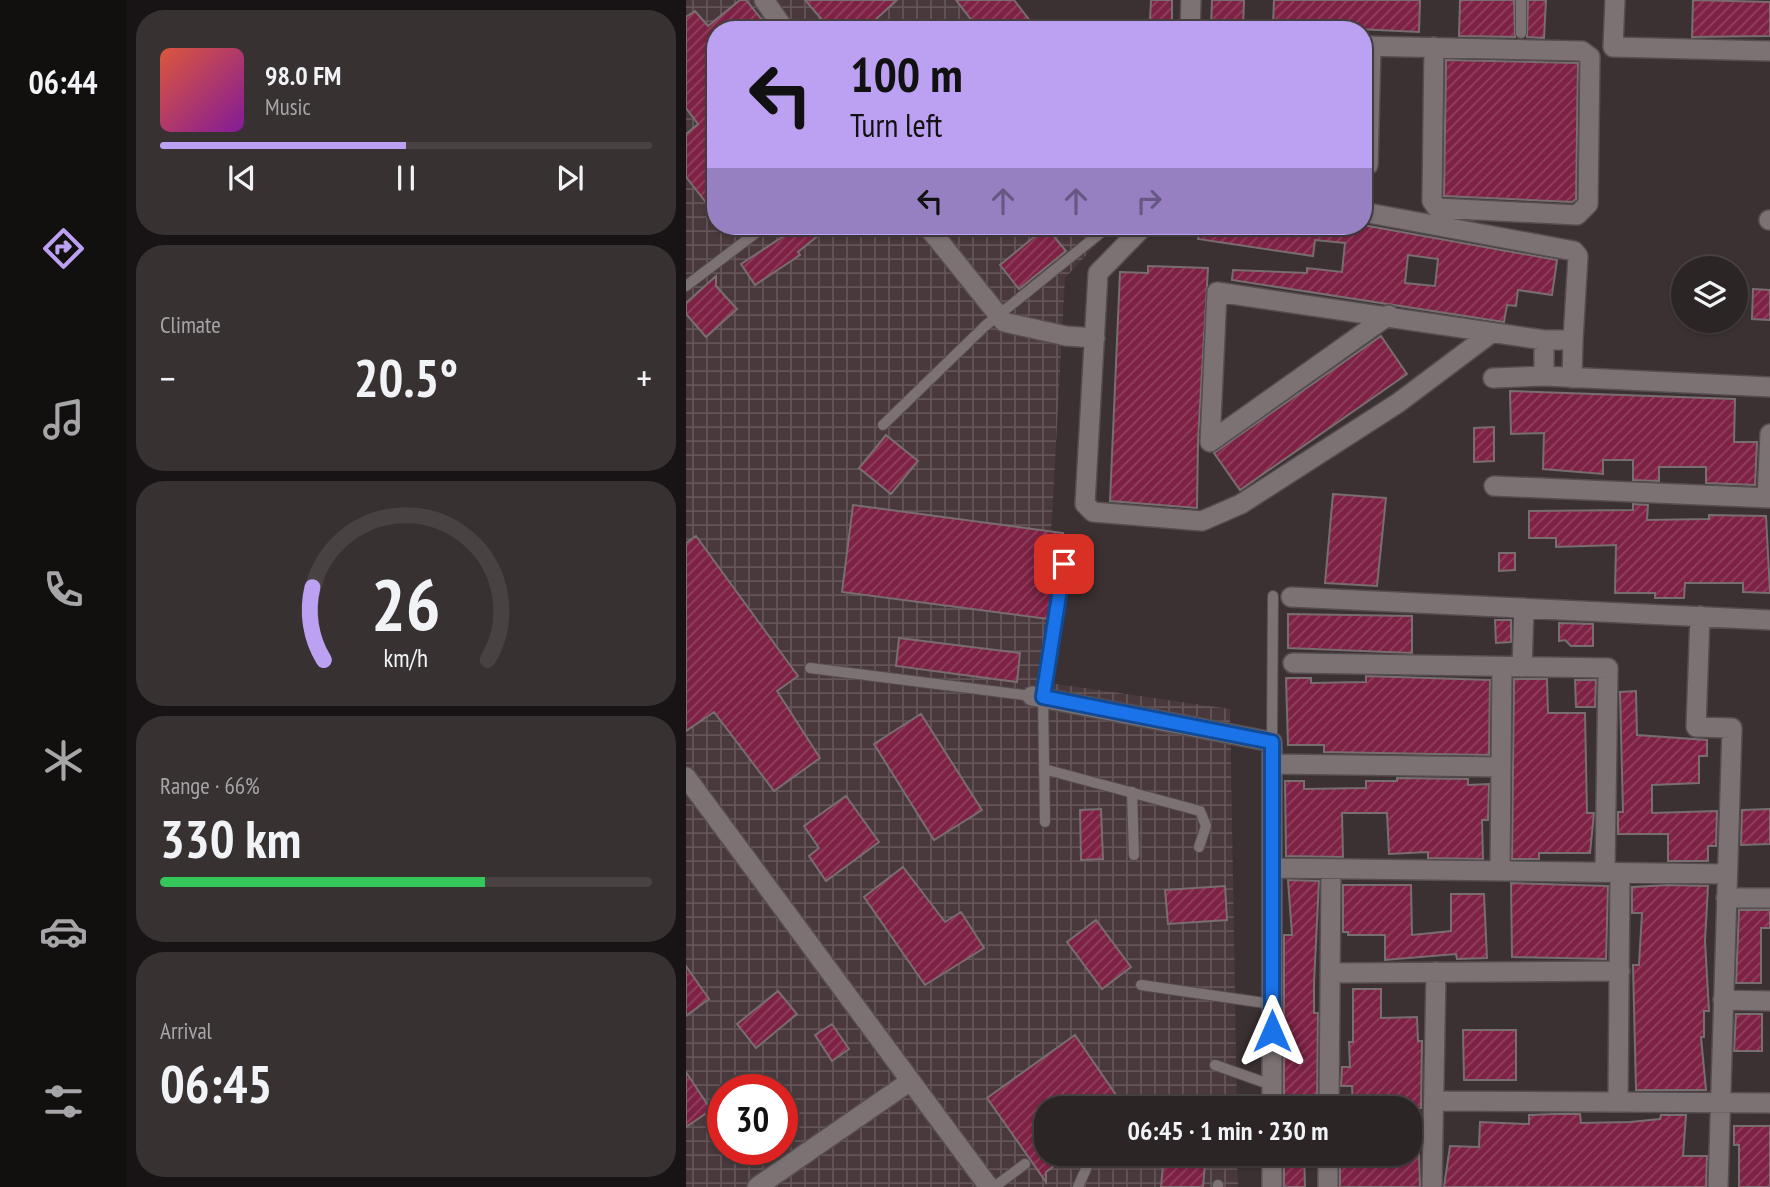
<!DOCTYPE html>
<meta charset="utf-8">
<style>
:root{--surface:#2c2526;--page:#383132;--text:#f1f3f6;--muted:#a6a5a7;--line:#484243;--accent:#bca0f2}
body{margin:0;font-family:"PT Sans Narrow",sans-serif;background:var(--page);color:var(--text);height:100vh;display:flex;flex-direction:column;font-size:26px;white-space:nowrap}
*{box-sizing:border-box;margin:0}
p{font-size:23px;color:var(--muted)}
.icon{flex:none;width:38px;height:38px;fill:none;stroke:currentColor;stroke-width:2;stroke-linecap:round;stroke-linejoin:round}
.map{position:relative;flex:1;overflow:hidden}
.details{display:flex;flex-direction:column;gap:10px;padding:10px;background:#181415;width:560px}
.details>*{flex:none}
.banner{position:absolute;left:21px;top:21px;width:665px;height:214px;border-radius:28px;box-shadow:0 2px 5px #0004,0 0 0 2px var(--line);background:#bca0f2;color:#111;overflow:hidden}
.tools{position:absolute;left:985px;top:256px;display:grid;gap:14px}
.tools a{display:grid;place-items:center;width:77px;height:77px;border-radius:50%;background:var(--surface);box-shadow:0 2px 5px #0004,0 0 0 2px var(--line);font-size:35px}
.speed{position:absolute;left:21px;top:1074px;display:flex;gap:14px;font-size:35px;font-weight:700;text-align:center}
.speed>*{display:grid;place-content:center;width:91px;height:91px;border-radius:50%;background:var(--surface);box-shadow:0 2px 5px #0004,0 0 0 2px var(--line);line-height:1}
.speed .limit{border:10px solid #d22;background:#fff;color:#111}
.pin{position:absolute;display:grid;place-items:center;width:60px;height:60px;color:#fff;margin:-30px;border-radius:14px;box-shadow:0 4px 10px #0006}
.me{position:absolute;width:77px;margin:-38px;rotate:0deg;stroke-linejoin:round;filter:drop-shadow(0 0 5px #0008)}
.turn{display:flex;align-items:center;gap:24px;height:147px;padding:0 28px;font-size:32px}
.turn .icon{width:91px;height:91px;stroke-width:2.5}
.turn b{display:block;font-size:49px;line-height:60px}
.lanes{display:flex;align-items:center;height:66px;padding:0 28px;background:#0003;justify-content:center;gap:35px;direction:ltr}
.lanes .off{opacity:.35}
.big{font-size:52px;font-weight:600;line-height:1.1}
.details .tile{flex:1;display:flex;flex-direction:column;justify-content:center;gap:10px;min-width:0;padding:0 24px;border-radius:28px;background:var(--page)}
.details .dial{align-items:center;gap:0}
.dial svg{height:182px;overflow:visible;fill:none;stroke:var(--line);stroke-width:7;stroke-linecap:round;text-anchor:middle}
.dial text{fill:var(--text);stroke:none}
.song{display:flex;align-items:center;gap:21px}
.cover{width:84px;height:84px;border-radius:10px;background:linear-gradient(135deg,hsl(10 70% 55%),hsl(290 70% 35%))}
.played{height:7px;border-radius:4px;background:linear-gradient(90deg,var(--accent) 50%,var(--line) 50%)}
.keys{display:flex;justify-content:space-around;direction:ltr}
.heat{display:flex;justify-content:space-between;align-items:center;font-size:38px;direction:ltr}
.charge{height:10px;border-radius:5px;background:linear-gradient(90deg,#34c759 66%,var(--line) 0)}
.trip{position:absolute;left:348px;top:1096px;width:388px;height:70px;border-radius:28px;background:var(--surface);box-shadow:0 2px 5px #0004,0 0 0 2px var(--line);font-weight:600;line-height:70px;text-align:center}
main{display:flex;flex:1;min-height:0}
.menu{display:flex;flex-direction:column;width:126px;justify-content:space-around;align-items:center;background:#120f0f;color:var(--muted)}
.menu .icon{width:49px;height:49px}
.menu .selected{color:var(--accent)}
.menu b{font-size:32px;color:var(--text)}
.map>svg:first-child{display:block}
.industrial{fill:url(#industrial-grid);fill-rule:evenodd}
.building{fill:url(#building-hatch);stroke:#786d6f;stroke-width:2;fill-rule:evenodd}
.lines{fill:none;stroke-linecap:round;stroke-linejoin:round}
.service-casing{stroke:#554d4f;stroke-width:12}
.minor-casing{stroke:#554d4f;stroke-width:22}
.service{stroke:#7c7173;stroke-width:10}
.minor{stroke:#7c7173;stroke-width:19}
.route-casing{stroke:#114b97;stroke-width:18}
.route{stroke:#1a73e8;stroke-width:12}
</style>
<main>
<nav class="menu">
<b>06:44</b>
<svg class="icon selected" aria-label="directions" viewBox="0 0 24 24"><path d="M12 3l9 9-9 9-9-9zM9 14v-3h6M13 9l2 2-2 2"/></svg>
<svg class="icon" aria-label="music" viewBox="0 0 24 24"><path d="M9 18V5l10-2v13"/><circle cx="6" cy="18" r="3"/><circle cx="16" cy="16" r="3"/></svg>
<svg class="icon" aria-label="phone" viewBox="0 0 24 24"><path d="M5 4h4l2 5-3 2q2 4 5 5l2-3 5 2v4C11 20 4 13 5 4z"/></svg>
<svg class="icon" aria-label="climate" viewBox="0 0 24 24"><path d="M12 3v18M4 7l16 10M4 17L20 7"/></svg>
<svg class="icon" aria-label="car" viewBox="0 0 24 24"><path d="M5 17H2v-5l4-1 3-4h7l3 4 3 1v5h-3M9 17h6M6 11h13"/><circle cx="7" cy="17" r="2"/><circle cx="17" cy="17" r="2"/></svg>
<svg class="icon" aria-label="filters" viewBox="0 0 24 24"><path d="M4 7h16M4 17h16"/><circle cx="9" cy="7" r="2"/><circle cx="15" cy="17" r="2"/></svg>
</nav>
<section class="details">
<div class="tile">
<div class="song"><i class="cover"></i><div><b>98.0 FM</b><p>Music</p></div></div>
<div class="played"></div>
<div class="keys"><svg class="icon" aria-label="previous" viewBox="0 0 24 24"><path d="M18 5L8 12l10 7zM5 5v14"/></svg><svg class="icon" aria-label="pause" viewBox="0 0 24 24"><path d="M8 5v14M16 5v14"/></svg><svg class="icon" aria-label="next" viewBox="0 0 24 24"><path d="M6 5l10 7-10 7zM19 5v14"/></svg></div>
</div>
<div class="tile"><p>Climate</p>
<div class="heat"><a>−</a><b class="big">20.5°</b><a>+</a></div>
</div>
<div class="tile dial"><svg viewBox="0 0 100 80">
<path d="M14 69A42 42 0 1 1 86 69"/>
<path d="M14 69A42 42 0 0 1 9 37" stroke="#bca0f2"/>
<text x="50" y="56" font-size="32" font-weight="700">26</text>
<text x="50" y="72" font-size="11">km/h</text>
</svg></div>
<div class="tile"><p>Range · 66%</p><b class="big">330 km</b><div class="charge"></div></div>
<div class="tile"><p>Arrival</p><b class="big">06:45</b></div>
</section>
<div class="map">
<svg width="1084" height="1187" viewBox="0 0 1084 1187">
<defs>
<pattern id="industrial-grid" width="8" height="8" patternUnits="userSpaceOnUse" patternTransform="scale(1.75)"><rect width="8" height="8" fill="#49383c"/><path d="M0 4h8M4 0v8" fill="none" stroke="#635457"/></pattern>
<pattern id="building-hatch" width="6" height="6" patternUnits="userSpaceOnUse" patternTransform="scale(1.75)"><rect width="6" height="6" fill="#7e2245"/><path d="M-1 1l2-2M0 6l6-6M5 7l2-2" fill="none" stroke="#90415f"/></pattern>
</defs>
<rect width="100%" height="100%" fill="#3b3133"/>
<path class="industrial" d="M0 0H320L344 30H30V226H427L379 278 357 682 544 709 551 1108H360V1153H551L552 1187H0ZM37 1090H96V1150H37Z"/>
<path class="building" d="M54 0H60L84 30H30V215L0 177V134L12 124 0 108V17L9 11 22 26Z
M119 0H211L178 30H145Z
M270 0H328L351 30H293Z
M465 0H486V21L464 20Z
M526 0H558L557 28 525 27Z
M588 0H734L733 32 587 25Z
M774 0H828L829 37 773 36Z
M842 0H860L858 38 841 37Z
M1007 0 1084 2V36L1006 37Z
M760 60 892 63 890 199 886 202 758 196Z
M677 225 871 260 866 295 832 290 830 306 821 305 818 322 546 280 547 270 621 273V268L656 272 659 243 629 240 627 256 512 239 514 226ZM722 255 752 259 749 286 719 283Z
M113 226H144L112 252 114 255 69 285 55 264Z
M360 227 380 251 333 289 314 265Z
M462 266 522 268 512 441 511 508 424 501 434 272 462 273Z
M30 276V286L51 309 20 337 0 314V303Z
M1067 289 1084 290V320L1066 319Z
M695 336 721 374 554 490 528 453Z
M824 391 1049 399 1048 442H1071L1069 485 1020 483V467H973V481L947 480V460H917V474L857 469 858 433 825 434Z
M808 427V461L788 462V428Z
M200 435 232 461 205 494 173 468Z
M647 494 700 498 691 586 639 583Z
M947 504 962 505 961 520 1023 519V515L1080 516 1084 593 1057 592V583H999L998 598H969V593H929L930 545 870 547V538H843V511L947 510Z
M167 505 377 533 362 619 156 592Z
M10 536 112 676 91 691 134 758 88 791 28 712 0 731V543Z
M813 553H829V570L813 571Z
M602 614 726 616V653L602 648Z
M809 620H825V642L810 643Z
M873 623 907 624V646H885L879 640 873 641Z
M213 638 334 653 331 682 210 666Z
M680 676 804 680 803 755 638 752V745H602L600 678H625V683L680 682Z
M828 679H861L862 713H899L901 813H908L904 853H853V859H826Z
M889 680H910L909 707H890Z
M950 691 951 735 1021 740V756H1013V783L966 785V813L1031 811 1030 846H1022V861H982V834H932V812H937L934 692Z
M235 714 296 810 248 840 188 744Z
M711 778 782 779V785L803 784 802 820H796L797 859 742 858V852L703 854 701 813H656L657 857 600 856 599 781H618V789L680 788V781H711Z
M160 796 193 842 140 881 123 856 133 848 118 826Z
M415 809 417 859 395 860 394 810Z
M1084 809V844L1055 845 1056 810Z
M217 867 259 922 275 912 298 948 239 985 178 897Z
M602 880 633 881 628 983V1013H632L631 1108H598V935H606Z
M825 883 922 886 920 959 826 957Z
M657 885H725L726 935 765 931V894H798L801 958 771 959 770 954 699 960V935H662V932H657Z
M983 885 1022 886 1019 941 1023 1011H1018V1037H1015L1020 1090H950L947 965H953L956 913H946V887Z
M539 886 541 920 482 924 479 890Z
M1053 910H1084V928H1075V983H1050Z
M410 920 445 967 416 989 381 942Z
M0 966 23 999 0 1016Z
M667 989H695V1018L731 1017 732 1041H736L735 1108H667L666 1086H655L656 1067H664L663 1042H667Z
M92 991 111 1014 70 1048 51 1024Z
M1050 1014H1076V1051H1048Z
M146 1024 163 1049 146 1061 129 1035Z
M777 1030H830V1080H778Z
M389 1035 439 1108H360V1153H386L360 1172V1182L301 1098Z
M0 1072 25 1110 0 1127Z
M868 1114H894L895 1123 944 1122 974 1119 975 1115H1000L997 1156H1021L1020 1187H758L764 1146 793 1147 794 1122 843 1124V1115Z
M1048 1126H1084V1187H1053V1145H1048Z
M478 1153H520L517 1187H475Z
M598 1153H618L619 1187H598Z
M654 1153H733L734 1187H654Z"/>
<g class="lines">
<g class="service-casing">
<path id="service" d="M835 33V0
M0 286 79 226
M197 425 299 326 423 226
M124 668 346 696
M586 742 587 596
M358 769 514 811 520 826 513 847
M446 792 448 855
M359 822 357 697 378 564
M455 985 586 1004
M529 1065 586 1085
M532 1185V1187
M308 1187 339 1164
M392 1187 407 1153"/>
</g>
<g class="minor-casing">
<path id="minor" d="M78 0 99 30
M929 0 927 47 1084 51
M504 30 505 0
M677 46 896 51 904 57 902 204 891 215 751 208 746 201 748 47
M682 165 685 46
M677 212 888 251 892 256 887 340H858
M1083 220H1084
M241 226 318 322 380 336 409 338
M458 226 412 273 399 504 407 512 516 521 555 504 712 403 804 334
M703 315 524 442 531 292 858 340V376
M807 378 858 376 1084 387
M886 378 887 340
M808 486 1084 498
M1081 498 1084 434
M605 597 1084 620
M1014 616 1010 727 1046 728 1032 1187
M607 663 922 668 919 872
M836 667 838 608
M346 696 586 742V1108
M587 764 815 767
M0 777 303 1187
M587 868 1041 874
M814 871 816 667
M1040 898H1084
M644 973 934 971
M1037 1000 1084 1001
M748 1101 1084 1103
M932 1101 934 873
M643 1108 645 869
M71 1187 223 1082
M586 1187V1153
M642 1187V1153
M746 1187 750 972"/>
</g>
<use href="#service" class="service"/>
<use href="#minor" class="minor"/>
</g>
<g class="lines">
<g class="route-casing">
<path id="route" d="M378 564 357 697 586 742V1031"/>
</g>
<use href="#route" class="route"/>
</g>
</svg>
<div class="tools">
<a><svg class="icon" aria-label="layers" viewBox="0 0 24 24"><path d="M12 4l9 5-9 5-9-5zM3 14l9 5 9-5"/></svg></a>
</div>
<div class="speed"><div class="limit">30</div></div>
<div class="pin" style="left:378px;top:564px;background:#d93025"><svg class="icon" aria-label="arrive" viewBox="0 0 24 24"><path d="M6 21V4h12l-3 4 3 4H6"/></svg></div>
<svg class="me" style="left:586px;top:1031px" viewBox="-20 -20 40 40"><path d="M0-17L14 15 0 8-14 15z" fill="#1a73e8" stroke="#fff" stroke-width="4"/></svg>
<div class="trip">06:45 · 1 min · 230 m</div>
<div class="banner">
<div class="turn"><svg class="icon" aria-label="left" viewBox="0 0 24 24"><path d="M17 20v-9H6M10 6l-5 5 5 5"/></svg><div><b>100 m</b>Turn left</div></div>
<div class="lanes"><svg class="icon" aria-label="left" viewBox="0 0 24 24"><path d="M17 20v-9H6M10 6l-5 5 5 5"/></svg><svg class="icon off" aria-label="ahead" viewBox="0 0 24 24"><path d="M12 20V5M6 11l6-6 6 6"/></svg><svg class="icon off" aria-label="ahead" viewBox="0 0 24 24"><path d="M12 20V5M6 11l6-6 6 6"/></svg><svg class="icon off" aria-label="right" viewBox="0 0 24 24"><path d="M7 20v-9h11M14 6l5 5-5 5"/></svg></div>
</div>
</div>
</main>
